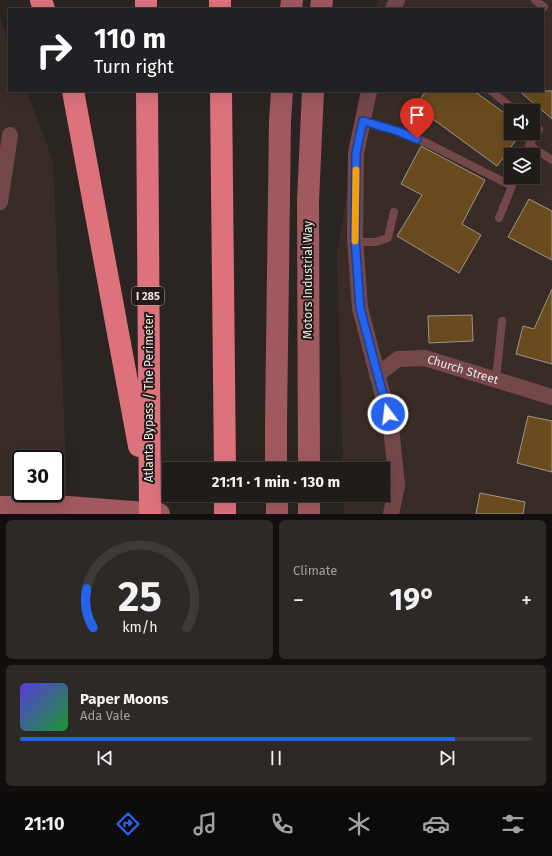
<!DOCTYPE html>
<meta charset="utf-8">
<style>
:root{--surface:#201c1a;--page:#2d2927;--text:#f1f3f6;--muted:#a2a1a2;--line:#3d3a39;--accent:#2563eb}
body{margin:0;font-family:"Fira Sans",sans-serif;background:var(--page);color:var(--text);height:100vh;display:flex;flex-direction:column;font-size:15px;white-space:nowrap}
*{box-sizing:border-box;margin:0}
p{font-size:13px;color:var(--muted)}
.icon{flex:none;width:22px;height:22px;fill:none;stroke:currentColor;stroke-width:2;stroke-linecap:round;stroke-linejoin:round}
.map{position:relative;height:514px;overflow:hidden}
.details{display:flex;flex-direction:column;gap:6px;padding:6px;background:#120f0e;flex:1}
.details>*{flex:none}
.guide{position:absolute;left:8px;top:8px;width:536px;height:84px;border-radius:0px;box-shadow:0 4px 16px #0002,0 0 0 1px var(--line);background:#202124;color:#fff;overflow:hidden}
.fabs{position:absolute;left:504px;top:104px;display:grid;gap:8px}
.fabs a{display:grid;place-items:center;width:36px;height:36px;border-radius:0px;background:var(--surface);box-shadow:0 4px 16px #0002,0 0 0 1px var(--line);font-size:20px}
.speed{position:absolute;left:12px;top:450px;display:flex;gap:8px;font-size:20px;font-weight:700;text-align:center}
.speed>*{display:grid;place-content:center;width:52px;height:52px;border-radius:50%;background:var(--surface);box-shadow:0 4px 16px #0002,0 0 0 1px var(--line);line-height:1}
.speed .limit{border:2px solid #111;border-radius:6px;background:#fff;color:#111}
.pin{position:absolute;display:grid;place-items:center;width:34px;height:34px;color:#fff;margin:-41px -17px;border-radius:50% 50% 50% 0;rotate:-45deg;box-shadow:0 0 4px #0007}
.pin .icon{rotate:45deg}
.me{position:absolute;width:44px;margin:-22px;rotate:345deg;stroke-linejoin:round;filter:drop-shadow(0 0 3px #0008)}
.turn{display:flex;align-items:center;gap:14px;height:84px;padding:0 20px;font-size:18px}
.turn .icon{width:52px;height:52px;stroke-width:2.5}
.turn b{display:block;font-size:28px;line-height:34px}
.big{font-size:30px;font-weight:700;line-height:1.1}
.details .card{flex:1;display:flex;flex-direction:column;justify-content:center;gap:6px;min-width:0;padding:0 14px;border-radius:6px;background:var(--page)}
.details .dial{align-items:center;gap:0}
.dial svg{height:104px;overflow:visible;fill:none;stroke:var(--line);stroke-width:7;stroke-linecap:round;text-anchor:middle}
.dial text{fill:var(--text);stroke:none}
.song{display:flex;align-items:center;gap:12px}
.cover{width:48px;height:48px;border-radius:6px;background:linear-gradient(135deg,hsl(250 70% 55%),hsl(130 70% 35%))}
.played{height:4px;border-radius:2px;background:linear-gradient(90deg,var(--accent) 85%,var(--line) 85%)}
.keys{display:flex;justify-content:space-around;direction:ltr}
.heat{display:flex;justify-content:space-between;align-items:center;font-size:22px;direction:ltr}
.details .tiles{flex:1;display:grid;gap:6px;grid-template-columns:1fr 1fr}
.card:last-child{grid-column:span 2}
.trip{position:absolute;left:162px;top:462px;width:228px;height:40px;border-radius:0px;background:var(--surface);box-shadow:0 4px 16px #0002,0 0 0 1px var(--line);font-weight:700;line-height:40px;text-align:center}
.menu{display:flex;height:64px;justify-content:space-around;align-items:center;background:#0d0b0a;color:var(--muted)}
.menu .icon{width:28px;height:28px}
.menu .selected{color:var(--accent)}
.menu b{font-size:18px;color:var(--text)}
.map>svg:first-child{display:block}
.built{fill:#392c26;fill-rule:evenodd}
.building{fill:#6a4b1d;stroke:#9a958e}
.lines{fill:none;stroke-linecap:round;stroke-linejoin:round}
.lane{stroke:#74484b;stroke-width:8}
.street{stroke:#74484b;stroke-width:16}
.secondary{stroke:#9f595f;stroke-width:22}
.highway{stroke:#dd727d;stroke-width:22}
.route-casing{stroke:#184099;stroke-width:10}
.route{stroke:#2563eb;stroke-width:7}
.slow{stroke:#f59e0b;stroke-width:7}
.labels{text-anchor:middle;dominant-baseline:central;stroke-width:4;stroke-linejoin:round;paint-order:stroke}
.shield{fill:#221b18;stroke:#afa9a7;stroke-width:1}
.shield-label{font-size:11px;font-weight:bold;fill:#ebe6e4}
.street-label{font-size:12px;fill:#ebe6e4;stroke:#221b18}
</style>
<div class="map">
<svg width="552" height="514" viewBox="0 0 552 514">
<rect width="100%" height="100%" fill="#2b2522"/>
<path class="built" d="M378 0H552V514H344L343 495H383V469H343L337 254 363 91H543V9H376ZM511 111H533V133H511ZM511 155H533V177H511Z
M0 19 9 43V91H27L53 161 68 514H0ZM21 459H55V493H21Z"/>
<path class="building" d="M426 91H474L511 118V133H521L497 166 415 106Z
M519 91H552V119L544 112Z
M421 146 485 180 462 224 481 235 459 273 397 236 422 195 401 184Z
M529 199 552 211V260L508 237Z
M552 289V364L516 354 523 326 534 329Z
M472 315 473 341 429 343 428 316Z
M528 416 552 421V472L517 463Z
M480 493 525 502 523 514H476Z"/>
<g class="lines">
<path class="lane" d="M535 0 544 7
M491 91 516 111
M363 121 397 131 427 143 512 186 499 218
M533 125 539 129 529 145 552 160
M355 242H376L388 238 394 212
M496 380 502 321"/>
<g class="street">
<path d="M393 9 397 0"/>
<path d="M369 91 356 153 355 238 360 308 391 427 397 485 391 514"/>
<path d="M0 202 10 135"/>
<path id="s1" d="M377 375 398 359 425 358 552 397"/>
</g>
<path class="secondary" d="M291 9 292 0
M321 9 322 0
M276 469V423L280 120 282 91
M309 469 308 201 313 91
M277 495V514
M309 495V514
M0 507H68L159 514"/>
<path class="highway" d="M41 0 44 9
M146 0V9
M220 0V9
M73 91 139 446
M147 91 150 514
M221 91 225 469
M225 495V514"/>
</g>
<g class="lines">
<g class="route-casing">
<path id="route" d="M388 414 360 308 355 238 356 153 363 121 397 131 417 139"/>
</g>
<use href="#route" class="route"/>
<path class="slow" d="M355 241 356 170"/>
</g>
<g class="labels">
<rect class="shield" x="132" y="287" width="32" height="18" rx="3"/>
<g class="shield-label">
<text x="148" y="296">I 285</text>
</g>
<g class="street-label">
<text transform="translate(308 280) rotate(-90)">Motors Industrial Way</text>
<text stroke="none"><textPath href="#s1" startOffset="93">Church Street</textPath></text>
<text transform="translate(149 398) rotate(-90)">Atlanta Bypass / The Perimeter</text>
</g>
</g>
</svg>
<div class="fabs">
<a><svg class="icon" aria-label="sound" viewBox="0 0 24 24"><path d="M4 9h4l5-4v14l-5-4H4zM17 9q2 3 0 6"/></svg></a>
<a><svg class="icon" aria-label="layers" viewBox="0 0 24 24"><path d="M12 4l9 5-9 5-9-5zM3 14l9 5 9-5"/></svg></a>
</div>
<div class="speed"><div class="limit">30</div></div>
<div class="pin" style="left:417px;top:139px;background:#d93025"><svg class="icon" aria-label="arrive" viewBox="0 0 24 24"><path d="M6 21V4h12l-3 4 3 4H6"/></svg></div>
<svg class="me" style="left:388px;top:414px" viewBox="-20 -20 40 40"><circle r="17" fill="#2563eb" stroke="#fff" stroke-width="3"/><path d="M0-11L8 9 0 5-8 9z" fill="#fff"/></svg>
<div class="trip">21:11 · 1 min · 130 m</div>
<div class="guide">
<div class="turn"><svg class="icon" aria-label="right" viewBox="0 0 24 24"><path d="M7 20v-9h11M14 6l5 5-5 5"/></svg><div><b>110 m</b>Turn right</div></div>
</div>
</div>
<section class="details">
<div class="tiles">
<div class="card dial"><svg viewBox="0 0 100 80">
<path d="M14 69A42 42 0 1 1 86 69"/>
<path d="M14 69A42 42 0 0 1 9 39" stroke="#2563eb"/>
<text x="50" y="56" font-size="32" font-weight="700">25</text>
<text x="50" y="72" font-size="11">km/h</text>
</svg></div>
<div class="card"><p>Climate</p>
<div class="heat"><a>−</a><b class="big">19°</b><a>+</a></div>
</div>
<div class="card">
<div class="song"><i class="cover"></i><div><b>Paper Moons</b><p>Ada Vale</p></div></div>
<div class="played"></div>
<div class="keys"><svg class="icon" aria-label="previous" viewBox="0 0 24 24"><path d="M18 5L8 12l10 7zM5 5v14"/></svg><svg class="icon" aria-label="pause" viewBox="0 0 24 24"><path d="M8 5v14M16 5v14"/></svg><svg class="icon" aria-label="next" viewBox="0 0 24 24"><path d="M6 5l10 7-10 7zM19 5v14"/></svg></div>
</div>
</div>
</section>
<nav class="menu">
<b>21:10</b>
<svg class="icon selected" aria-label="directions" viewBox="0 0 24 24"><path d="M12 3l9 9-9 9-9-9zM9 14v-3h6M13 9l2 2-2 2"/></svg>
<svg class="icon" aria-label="music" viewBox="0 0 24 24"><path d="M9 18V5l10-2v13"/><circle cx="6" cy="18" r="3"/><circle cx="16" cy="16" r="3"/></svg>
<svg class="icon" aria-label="phone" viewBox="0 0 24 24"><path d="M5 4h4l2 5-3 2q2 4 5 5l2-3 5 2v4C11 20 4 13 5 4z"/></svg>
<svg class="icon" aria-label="climate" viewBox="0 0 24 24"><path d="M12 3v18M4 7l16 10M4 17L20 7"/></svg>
<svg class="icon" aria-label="car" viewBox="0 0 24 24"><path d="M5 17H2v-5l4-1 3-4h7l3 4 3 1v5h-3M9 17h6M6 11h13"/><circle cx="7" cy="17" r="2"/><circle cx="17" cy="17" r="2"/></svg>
<svg class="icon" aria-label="filters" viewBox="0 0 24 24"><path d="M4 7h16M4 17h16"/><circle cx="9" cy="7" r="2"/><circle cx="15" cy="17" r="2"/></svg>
</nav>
